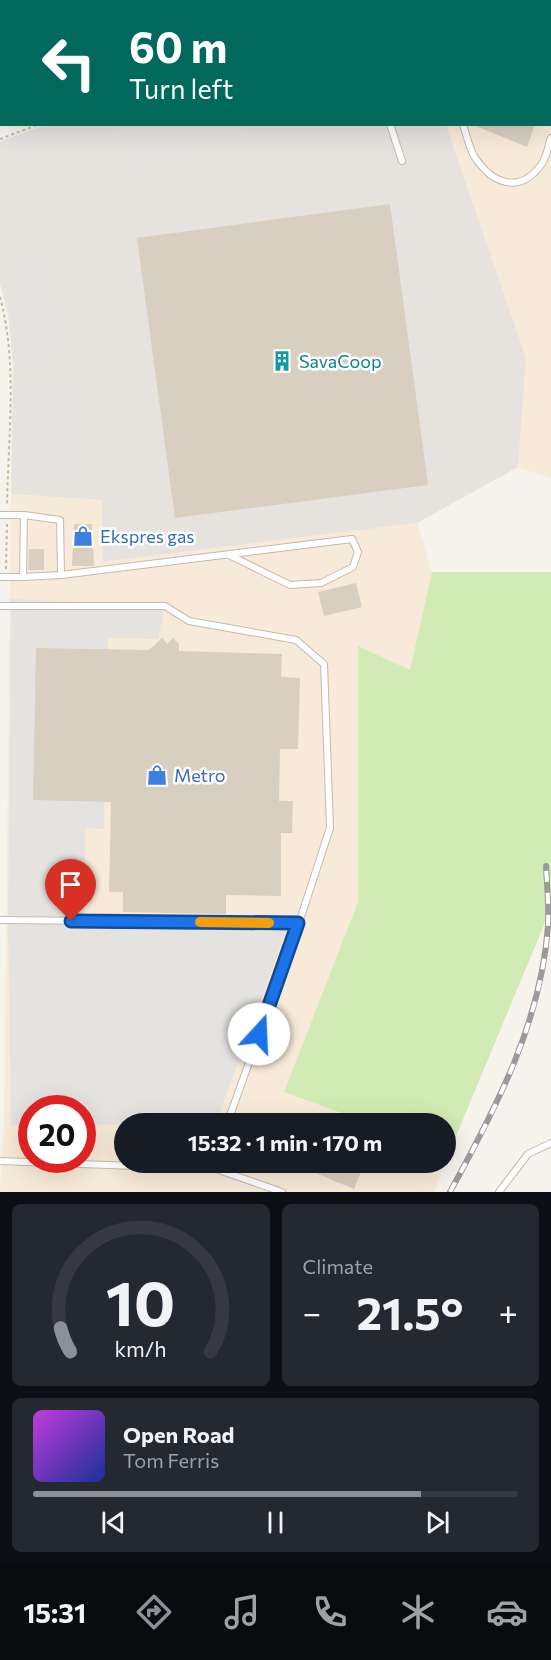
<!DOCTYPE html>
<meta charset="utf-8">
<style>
:root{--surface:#171b24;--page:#242831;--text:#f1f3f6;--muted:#9ea1a6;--line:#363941;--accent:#8c9099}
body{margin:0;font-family:Commissioner,sans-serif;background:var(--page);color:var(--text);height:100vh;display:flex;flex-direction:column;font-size:22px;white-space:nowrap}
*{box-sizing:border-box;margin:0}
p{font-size:20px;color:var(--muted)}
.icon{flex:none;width:33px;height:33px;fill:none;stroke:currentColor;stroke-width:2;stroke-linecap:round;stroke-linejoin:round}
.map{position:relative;height:1192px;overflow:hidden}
.drawer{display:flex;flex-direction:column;gap:12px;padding:12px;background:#0d0f14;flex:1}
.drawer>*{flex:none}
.banner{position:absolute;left:0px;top:0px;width:552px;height:126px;box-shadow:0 6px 24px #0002;background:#00695c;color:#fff;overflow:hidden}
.speed{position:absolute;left:18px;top:1095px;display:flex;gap:12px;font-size:30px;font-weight:700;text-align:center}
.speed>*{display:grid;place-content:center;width:78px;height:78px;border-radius:50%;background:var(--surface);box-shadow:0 6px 24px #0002;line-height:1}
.speed .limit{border:9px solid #d22;background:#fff;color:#111}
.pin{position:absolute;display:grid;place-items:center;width:51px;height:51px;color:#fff;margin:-62px -26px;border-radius:50% 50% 50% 0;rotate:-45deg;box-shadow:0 0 6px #0007}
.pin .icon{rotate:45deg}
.me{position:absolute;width:66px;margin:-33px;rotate:20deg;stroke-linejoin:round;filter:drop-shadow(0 0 4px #0008)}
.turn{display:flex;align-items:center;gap:21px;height:126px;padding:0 30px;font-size:27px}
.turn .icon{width:78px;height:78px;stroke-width:2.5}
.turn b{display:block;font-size:42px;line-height:51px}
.big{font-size:45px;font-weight:700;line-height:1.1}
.drawer .card{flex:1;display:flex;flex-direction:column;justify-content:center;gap:9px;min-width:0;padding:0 21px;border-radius:9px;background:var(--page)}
.drawer .dial{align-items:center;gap:0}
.dial svg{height:156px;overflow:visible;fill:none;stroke:var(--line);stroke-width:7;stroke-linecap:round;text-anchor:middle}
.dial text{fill:var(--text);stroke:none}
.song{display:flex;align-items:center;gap:18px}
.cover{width:72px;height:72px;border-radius:9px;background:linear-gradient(135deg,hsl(290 70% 55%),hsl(230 70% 35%))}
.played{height:6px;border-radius:3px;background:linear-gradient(90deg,var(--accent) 80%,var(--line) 80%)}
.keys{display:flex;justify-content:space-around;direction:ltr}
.heat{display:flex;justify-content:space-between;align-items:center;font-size:33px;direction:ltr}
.drawer .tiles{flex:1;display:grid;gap:12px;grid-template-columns:1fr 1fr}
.card:last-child{grid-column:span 2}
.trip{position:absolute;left:114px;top:1113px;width:342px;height:60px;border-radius:30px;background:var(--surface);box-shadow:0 6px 24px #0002;font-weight:700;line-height:60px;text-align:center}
.dock{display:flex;height:96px;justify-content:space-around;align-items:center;background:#090b0e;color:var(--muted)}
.dock .icon{width:42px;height:42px}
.dock .active{color:var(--accent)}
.dock b{font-size:27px;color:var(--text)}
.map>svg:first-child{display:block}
.commercial{fill:#f7ead8;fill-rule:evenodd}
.industrial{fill:#e6e2dd}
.green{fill:#d2eab5}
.parking{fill:#e5e3e0}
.building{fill:#d8cfc1}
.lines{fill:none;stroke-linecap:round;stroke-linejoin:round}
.service-casing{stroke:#c2bbae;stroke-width:8}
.tertiary-casing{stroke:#c2bbae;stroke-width:19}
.path{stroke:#c4b79f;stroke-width:2;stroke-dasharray:3 3;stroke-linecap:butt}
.service{stroke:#fff;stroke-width:6}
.tertiary{stroke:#fff;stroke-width:16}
.rail-casing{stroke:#9a9a9a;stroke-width:6}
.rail{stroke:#fff;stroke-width:4;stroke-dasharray:11;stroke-linecap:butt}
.route-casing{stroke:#114b97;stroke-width:15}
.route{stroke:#1a73e8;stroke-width:10}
.slow{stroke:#f59e0b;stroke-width:10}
.labels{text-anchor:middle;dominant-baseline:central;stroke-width:5;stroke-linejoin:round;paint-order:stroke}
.culture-label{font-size:18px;fill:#0d838f;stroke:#fff;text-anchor:start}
.shop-label{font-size:18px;fill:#366cbe;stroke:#fff;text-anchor:start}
</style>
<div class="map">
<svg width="551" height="1192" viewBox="0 0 551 1192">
<rect width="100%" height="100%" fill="#f6f3ec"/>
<path class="commercial" d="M0 0H191L2 2 0 67Z
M403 0H551V478L518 467 526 358 446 125 550 124V2Z
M11 494 102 500 104 562 417 523 432 572 410 670 358 646V902L284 1092 369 1123 124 1124V1162H446V1152L449 1153 434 1192H0L4 1129ZM32 1108H82V1160H32Z"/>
<path class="industrial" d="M48 124 446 125 526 358 518 467 417 523 103 562 102 500 11 494 13 363 8 314 0 284V141Z"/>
<path class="green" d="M432 572H551V908L449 1153 446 1152V1124L369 1123 284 1092 358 902V646L410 670Z"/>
<path class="parking" d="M114 125V124L252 125 248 129 132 172Z
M44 254 56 316 57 359 17 360 18 324 8 262Z
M15 389 82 390 84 472 72 471 71 485H23V472H14Z
M11 599 165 606 158 639 108 638 104 829 85 828 84 921 289 923 216 1123 83 1125 82 1108H32L31 1125H11L8 921Z"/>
<path class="building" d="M471 124H535L527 147Z
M390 204 428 485 175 518 137 238Z
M74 524H92L94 566H72Z
M29 549H44V570H28Z
M356 583 362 607 324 616 318 592Z
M162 638 167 644 173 638 179 644V651L282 654 281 677 300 678 298 749H280L279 801H293L292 833H281V896L226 895V914L123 912V892H109L111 802 33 800 36 648 149 650Z
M289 1162H365L354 1189Z"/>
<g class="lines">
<g class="service-casing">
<path id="service" d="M349 0V2
M439 2 441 0
M390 124 402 161
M463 124C466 134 469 147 474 156 491 183 519 195 541 165 547 157 548 146 551 138
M0 515H24L23 577H0
M24 515 60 520 61 575
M23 577 61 575 352 539 358 552 353 567 321 583 290 585 229 555
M0 606H165L189 621 296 640 324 664 330 828 299 923
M0 920 299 923 227 1124
M0 1161 216 1169 217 1162
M216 1169 282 1192
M499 1192 528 1154 551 1143"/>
</g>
<g class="tertiary-casing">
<path id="tertiary" d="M285 2 289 0
M0 108 2 107"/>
</g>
<path class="path" d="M0 139 40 124
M0 297C18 363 8 437 7 506
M6 569 7 523"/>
<use href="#service" class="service"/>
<use href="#tertiary" class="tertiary"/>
<g class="rail-casing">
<path id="rail" d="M450 1192C496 1108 541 1023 548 926 549 906 547 886 546 866"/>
</g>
<use href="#rail" class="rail"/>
</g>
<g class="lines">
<g class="route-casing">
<path id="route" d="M71 921 298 923 259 1034"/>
</g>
<use href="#route" class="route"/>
<path class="slow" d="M200 922 269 923"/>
</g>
<defs>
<g id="building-bare" transform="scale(1.62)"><path d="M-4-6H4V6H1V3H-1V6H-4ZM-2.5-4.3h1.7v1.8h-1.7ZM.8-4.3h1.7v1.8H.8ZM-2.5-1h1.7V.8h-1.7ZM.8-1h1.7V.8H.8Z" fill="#0f9aa8" stroke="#fff" stroke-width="2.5" paint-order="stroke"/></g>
<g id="shop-bare" transform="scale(1.62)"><path d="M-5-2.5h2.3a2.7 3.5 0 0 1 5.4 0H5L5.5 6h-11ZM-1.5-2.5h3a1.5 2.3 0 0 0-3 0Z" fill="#3f7fe0" stroke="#fff" stroke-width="2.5" paint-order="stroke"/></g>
</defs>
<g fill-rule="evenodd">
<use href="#building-bare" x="282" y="361"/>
<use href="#shop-bare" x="83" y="536"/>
<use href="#shop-bare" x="157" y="775"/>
</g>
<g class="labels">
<g class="culture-label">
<text x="299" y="361">SavaCoop</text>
</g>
<g class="shop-label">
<text x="100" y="536">Ekspres gas</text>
<text x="174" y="775">Metro</text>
</g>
</g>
</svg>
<div class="speed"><div class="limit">20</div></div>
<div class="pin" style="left:71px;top:921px;background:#d93025"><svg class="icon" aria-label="arrive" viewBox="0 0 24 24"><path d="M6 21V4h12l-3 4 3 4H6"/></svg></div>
<svg class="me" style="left:259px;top:1034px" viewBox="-20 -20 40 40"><circle r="19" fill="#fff"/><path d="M0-13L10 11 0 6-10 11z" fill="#1a73e8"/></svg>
<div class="trip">15:32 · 1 min · 170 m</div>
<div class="banner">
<div class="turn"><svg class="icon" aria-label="left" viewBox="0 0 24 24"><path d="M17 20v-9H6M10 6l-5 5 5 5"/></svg><div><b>60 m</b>Turn left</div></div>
</div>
</div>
<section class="drawer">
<div class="tiles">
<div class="card dial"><svg viewBox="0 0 100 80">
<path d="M14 69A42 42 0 1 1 86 69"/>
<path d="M14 69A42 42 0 0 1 9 57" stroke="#8c9099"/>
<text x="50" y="56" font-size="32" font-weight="700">10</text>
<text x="50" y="72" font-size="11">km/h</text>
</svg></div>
<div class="card"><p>Climate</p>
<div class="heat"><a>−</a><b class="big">21.5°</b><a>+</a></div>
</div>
<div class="card">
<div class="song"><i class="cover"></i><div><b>Open Road</b><p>Tom Ferris</p></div></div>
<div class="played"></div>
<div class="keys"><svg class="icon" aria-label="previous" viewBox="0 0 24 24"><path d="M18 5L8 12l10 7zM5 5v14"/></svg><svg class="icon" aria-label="pause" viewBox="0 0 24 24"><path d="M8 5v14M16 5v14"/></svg><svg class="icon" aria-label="next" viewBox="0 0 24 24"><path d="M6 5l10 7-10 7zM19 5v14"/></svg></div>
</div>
</div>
</section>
<nav class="dock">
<b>15:31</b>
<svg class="icon active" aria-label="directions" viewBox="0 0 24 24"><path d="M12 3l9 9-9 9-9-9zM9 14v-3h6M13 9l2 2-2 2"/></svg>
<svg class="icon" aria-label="music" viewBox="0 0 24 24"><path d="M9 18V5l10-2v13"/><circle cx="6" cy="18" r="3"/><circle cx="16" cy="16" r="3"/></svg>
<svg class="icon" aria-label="phone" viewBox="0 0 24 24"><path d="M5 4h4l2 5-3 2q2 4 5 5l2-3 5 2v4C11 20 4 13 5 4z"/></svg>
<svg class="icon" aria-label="climate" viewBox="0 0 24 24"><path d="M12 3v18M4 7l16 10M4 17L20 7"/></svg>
<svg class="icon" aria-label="car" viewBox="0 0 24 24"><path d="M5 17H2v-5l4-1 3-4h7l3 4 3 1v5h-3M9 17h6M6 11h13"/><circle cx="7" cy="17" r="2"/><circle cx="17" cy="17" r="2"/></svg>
</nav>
